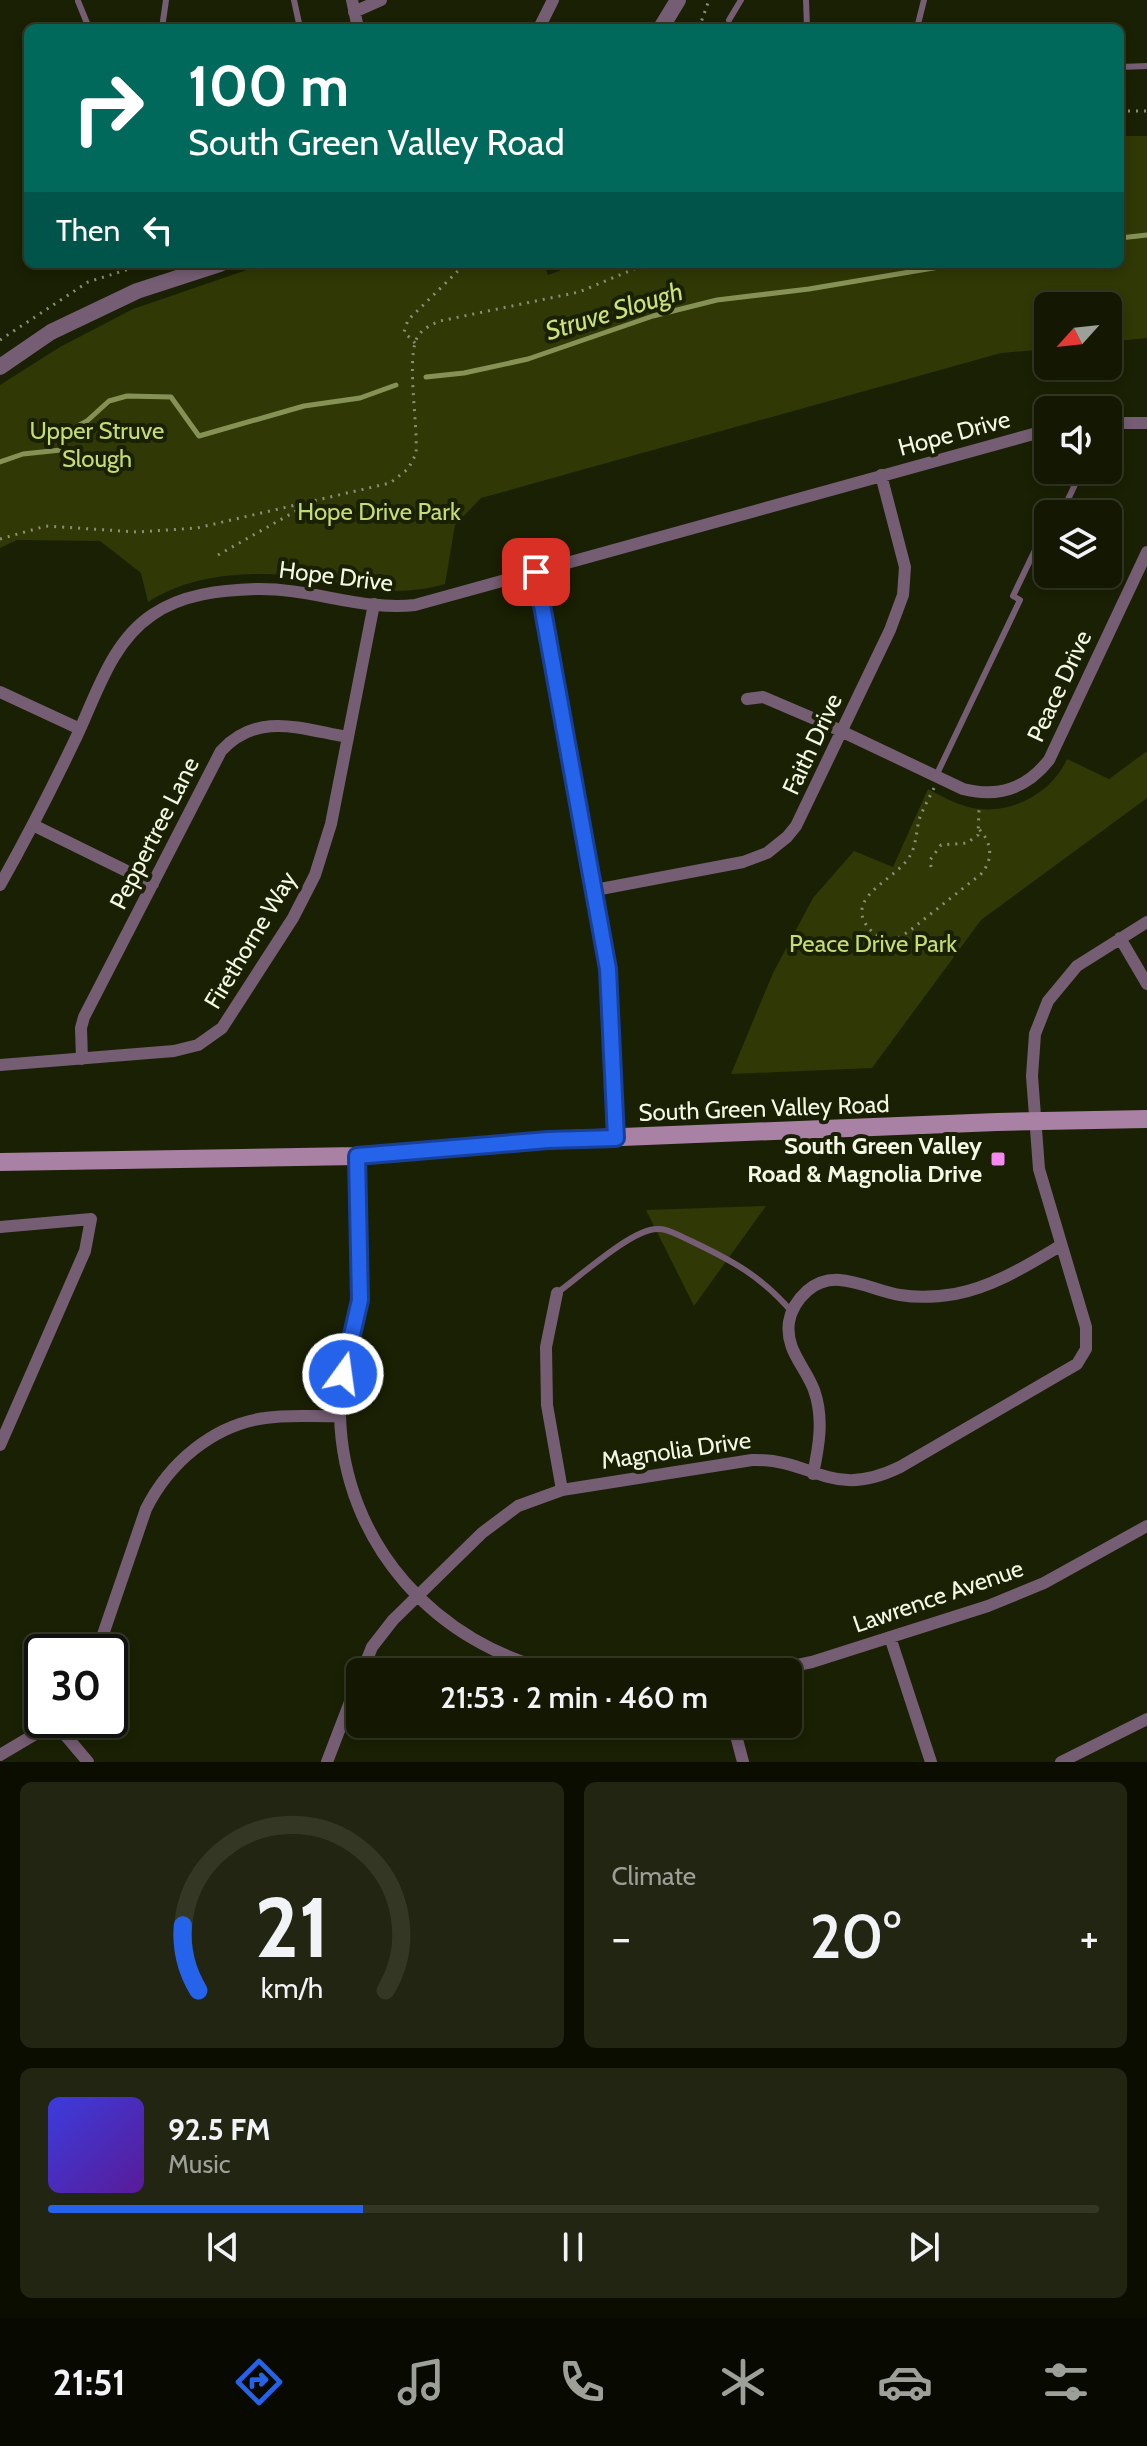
<!DOCTYPE html>
<meta charset="utf-8">
<style>
:root{--surface:#141802;--page:#212511;--text:#f1f3f6;--muted:#9da099;--line:#333724;--accent:#2563eb}
body{margin:0;font-family:Cabin,sans-serif;background:var(--page);color:var(--text);height:100vh;display:flex;flex-direction:column;font-size:30px;white-space:nowrap}
*{box-sizing:border-box;margin:0}
p{font-size:26px;color:var(--muted)}
.icon{flex:none;width:44px;height:44px;fill:none;stroke:currentColor;stroke-width:2;stroke-linecap:round;stroke-linejoin:round}
.map{position:relative;height:1762px;overflow:hidden}
.panel{display:flex;flex-direction:column;gap:20px;padding:20px;background:#0b0d01;flex:1}
.panel>*{flex:none}
.guide{position:absolute;left:24px;top:24px;width:1100px;height:244px;border-radius:12px;box-shadow:0 4px 12px #0003,0 0 0 2px var(--line);background:#00695c;color:#fff;overflow:hidden}
.needle{width:52px;rotate:243deg}
.buttons{position:absolute;left:1034px;top:292px;display:grid;gap:16px}
.buttons a{display:grid;place-items:center;width:88px;height:88px;border-radius:12px;background:var(--surface);box-shadow:0 4px 12px #0003,0 0 0 2px var(--line);font-size:40px}
.speed{position:absolute;left:24px;top:1634px;display:flex;gap:16px;font-size:40px;font-weight:700;text-align:center}
.speed>*{display:grid;place-content:center;width:104px;height:104px;border-radius:50%;background:var(--surface);box-shadow:0 4px 12px #0003,0 0 0 2px var(--line);line-height:1}
.speed .limit{border:4px solid #111;border-radius:12px;background:#fff;color:#111}
.pin{position:absolute;display:grid;place-items:center;width:68px;height:68px;color:#fff;margin:-34px;border-radius:16px;box-shadow:0 4px 12px #0006}
.me{position:absolute;width:88px;margin:-44px;rotate:14deg;stroke-linejoin:round;filter:drop-shadow(0 0 6px #0008)}
.turn{display:flex;align-items:center;gap:28px;height:168px;padding:0 32px;font-size:36px}
.turn .icon{width:104px;height:104px;stroke-width:2.5}
.turn b{display:block;font-size:56px;line-height:68px}
.then{display:flex;align-items:center;height:76px;padding:0 32px;background:#0003;gap:16px;font-size:30px}
.big{font-size:60px;font-weight:600;line-height:1.1}
.panel .card{flex:1;display:flex;flex-direction:column;justify-content:center;gap:12px;min-width:0;padding:0 28px;border-radius:12px;background:var(--page)}
.panel .dial{align-items:center;gap:0}
.dial svg{height:208px;overflow:visible;fill:none;stroke:var(--line);stroke-width:7;stroke-linecap:round;text-anchor:middle}
.dial text{fill:var(--text);stroke:none}
.song{display:flex;align-items:center;gap:24px}
.cover{width:96px;height:96px;border-radius:12px;background:linear-gradient(135deg,hsl(240 70% 55%),hsl(270 70% 35%))}
.played{height:8px;border-radius:4px;background:linear-gradient(90deg,var(--accent) 30%,var(--line) 30%)}
.keys{display:flex;justify-content:space-around;direction:ltr}
.heat{display:flex;justify-content:space-between;align-items:center;font-size:44px;direction:ltr}
.panel .tiles{flex:1;display:grid;gap:20px;grid-template-columns:1fr 1fr}
.card:last-child{grid-column:span 2}
.trip{position:absolute;left:346px;top:1658px;width:456px;height:80px;border-radius:12px;background:var(--surface);box-shadow:0 4px 12px #0003,0 0 0 2px var(--line);font-weight:600;line-height:80px;text-align:center}
.tabs{display:flex;height:128px;justify-content:space-around;align-items:center;background:#080a01;color:var(--muted)}
.tabs .icon{width:56px;height:56px}
.tabs .current{color:var(--accent)}
.tabs b{font-size:36px;color:var(--text)}
.map>svg:first-child{display:block}
.green{fill:#303805}
.lines{fill:none;stroke-linecap:round;stroke-linejoin:round}
.stream{stroke:#869155;stroke-width:5}
.path{stroke:#898e77;stroke-width:3;stroke-dasharray:2 6;stroke-linecap:butt}
.service{stroke:#755d73;stroke-width:6}
.minor{stroke:#755d73;stroke-width:12}
.tertiary{stroke:#755d73;stroke-width:16}
.secondary{stroke:#a881a4;stroke-width:18}
.route-casing{stroke:#184099;stroke-width:20}
.route{stroke:#2563eb;stroke-width:14}
.poi-dot{fill:#f589ef;stroke:#1a2003;stroke-width:3}
.labels{text-anchor:middle;dominant-baseline:central;stroke-width:8;stroke-linejoin:round;paint-order:stroke}
.park-label{font-size:24px;fill:#c5dc75;stroke:#1a2003}
.street-label{font-size:24px;fill:#f3f8e5;stroke:#1a2003}
.poi-label{font-size:24px;font-weight:bold;fill:#f3f8e5;stroke:#1a2003;text-anchor:end}
.water-label{font-size:26px;font-style:italic;fill:#cbe17b;stroke:#1a2003}
</style>
<div class="map">
<svg width="1147" height="1762" viewBox="0 0 1147 1762">
<rect width="100%" height="100%" fill="#1a2003"/>
<path class="green" d="M1120 136H1147V338L1108 342V306H1048V349L1001 353 481 498 455 525 445 584C394 598 366 588 317 579 261 570 197 571 148 602L141 573 100 541 17 540 0 548V385L60 347 133 309 264 264H544L548 275 577 264H1120Z
M1147 751V798L981 920 872 1068 731 1074 773 973 813 898 854 851 893 867 928 789C941 796 954 803 968 807 1007 817 1051 795 1067 759L1109 779Z
M766 1206 694 1306 646 1210Z"/>
<g class="lines">
<path class="stream" d="M1120 238 1147 235
M426 377 464 373 528 359 653 316 717 300 809 289 957 264
M0 462 23 454 61 450 68 431 87 421 109 401 127 396 171 397 199 436 304 406 360 398 396 385"/>
<path class="path" d="M699 28 709 0
M1120 111H1147
M0 340 88 282 145 264
M415 343 404 332 408 320 465 264
M0 539 46 526 137 532 197 528 390 483 408 469 416 454C418 425 407 364 416 340 420 330 430 325 440 321L579 292 646 264
M218 555 310 503
M934 788C929 798 924 807 920 817 916 829 917 842 911 854 899 878 851 893 864 921 870 933 880 938 893 941L908 932 981 874C994 859 992 842 978 828
M931 867 930 860 941 845 967 843 978 835 979 809"/>
<path class="service" d="M294 0 300 28
M806 0 807 28
M78 1 89 28
M729 20 741 0
M162 28 166 0
M917 28 924 0
M1120 67 1147 66
M1061 514 1082 470
M936 776 1020 600 1013 596 1036 548 1045 546 1048 540
M557 1293C580 1276 625 1236 650 1230 666 1226 677 1235 691 1241 733 1261 761 1276 792 1312"/>
<path class="minor" d="M352 0 358 28
M354 12 381 0
M539 28 553 0
M1108 423H1147
M536 572 608 969 616 1138
M0 692 80 729
M747 699 763 697 824 723 963 789C998 798 1026 789 1049 760L1147 552
M33 825 153 884
M0 885C26 839 50 792 73 744 95 700 109 644 152 615 182 594 221 590 257 589 310 588 363 611 415 605L1048 430
M595 890 743 862 767 853 787 837 796 826 890 630 903 595 905 567 881 475
M1120 938 1147 984
M82 1059 81 1028 84 1017 221 751C258 711 301 729 347 737
M0 1065 174 1051 198 1045 222 1028 293 918 315 875 331 824 374 604
M357 1156C357 1202 362 1249 360 1295 358 1336 339 1373 340 1415 343 1543 436 1646 559 1672
M0 1227 91 1219 85 1251 0 1445
M557 1293 546 1347 547 1405 562 1490
M813 1474C819 1446 824 1418 814 1390 805 1366 785 1350 789 1322 791 1310 797 1300 807 1291 835 1266 869 1290 900 1295 918 1298 937 1297 955 1294 993 1287 1028 1265 1060 1246
M890 1637 931 1762
M97 1652 146 1509C169 1463 213 1425 265 1418 290 1414 315 1417 340 1416
M362 1672 372 1647 393 1620 482 1533 518 1506 562 1490 752 1460C814 1458 830 1501 900 1467L1077 1364 1086 1349V1327L1039 1169 1032 1076 1035 1034 1048 1001 1077 966 1147 922
M732 1672 778 1669 812 1662 988 1606 1044 1583 1147 1526
M55 1723 88 1762
M733 1724 743 1762
M0 1755 59 1720
M327 1762 360 1676
M1061 1762 1147 1719"/>
<path class="tertiary" d="M661 28 678 0
M0 367 51 332 137 291 220 264"/>
<path class="secondary" d="M0 1162 357 1156 548 1140 997 1122 1147 1119"/>
</g>
<g class="lines">
<g class="route-casing">
<path id="route" d="M343 1374 360 1300 357 1156 548 1140 616 1138 608 969 536 572"/>
</g>
<use href="#route" class="route"/>
</g>
<rect class="poi-dot" x="990" y="1151" width="16" height="16" rx="4"/>
<g class="labels">
<g class="park-label">
<text x="97" y="430">Upper Struve<tspan x="97" dy="28">Slough</tspan></text>
<text x="379" y="511">Hope Drive Park</text>
<text x="873" y="943">Peace Drive Park</text>
</g>
<g class="street-label">
<text transform="translate(954 433) rotate(-15)">Hope Drive</text>
<text transform="translate(336 576) rotate(7)">Hope Drive</text>
<text transform="translate(1059 686) rotate(-65)">Peace Drive</text>
<text transform="translate(812 744) rotate(-65)">Faith Drive</text>
<text transform="translate(154 833) rotate(-63)">Peppertree Lane</text>
<text transform="translate(250 940) rotate(-59)">Firethorne Way</text>
<text transform="translate(764 1108) rotate(-2)">South Green Valley Road</text>
<text transform="translate(676 1450) rotate(-8)">Magnolia Drive</text>
<text transform="translate(938 1596) rotate(-19)">Lawrence Avenue</text>
</g>
<g class="poi-label">
<text x="982" y="1145">South Green Valley<tspan x="982" dy="28">Road &amp; Magnolia Drive</tspan></text>
</g>
<g class="water-label">
<text transform="translate(614 311) rotate(-17)">Struve Slough</text>
</g>
</g>
</svg>
<div class="buttons">
<a><svg class="needle" viewBox="-14 -14 28 28"><path d="M0-13l5 13h-10z" fill="#e53935"/><path d="M0 13l5-13h-10z" fill="#9da099"/></svg></a>
<a><svg class="icon" aria-label="sound" viewBox="0 0 24 24"><path d="M4 9h4l5-4v14l-5-4H4zM17 9q2 3 0 6"/></svg></a>
<a><svg class="icon" aria-label="layers" viewBox="0 0 24 24"><path d="M12 4l9 5-9 5-9-5zM3 14l9 5 9-5"/></svg></a>
</div>
<div class="speed"><div class="limit">30</div></div>
<div class="pin" style="left:536px;top:572px;background:#d93025"><svg class="icon" aria-label="arrive" viewBox="0 0 24 24"><path d="M6 21V4h12l-3 4 3 4H6"/></svg></div>
<svg class="me" style="left:343px;top:1374px" viewBox="-20 -20 40 40"><circle r="17" fill="#2563eb" stroke="#fff" stroke-width="3"/><path d="M0-11L8 9 0 5-8 9z" fill="#fff"/></svg>
<div class="trip">21:53 · 2 min · 460 m</div>
<div class="guide">
<div class="turn"><svg class="icon" aria-label="right" viewBox="0 0 24 24"><path d="M7 20v-9h11M14 6l5 5-5 5"/></svg><div><b>100 m</b>South Green Valley Road</div></div>
<div class="then">Then<svg class="icon" aria-label="left" viewBox="0 0 24 24"><path d="M17 20v-9H6M10 6l-5 5 5 5"/></svg></div>
</div>
</div>
<section class="panel">
<div class="tiles">
<div class="card dial"><svg viewBox="0 0 100 80">
<path d="M14 69A42 42 0 1 1 86 69"/>
<path d="M14 69A42 42 0 0 1 8 44" stroke="#2563eb"/>
<text x="50" y="56" font-size="32" font-weight="700">21</text>
<text x="50" y="72" font-size="11">km/h</text>
</svg></div>
<div class="card"><p>Climate</p>
<div class="heat"><a>−</a><b class="big">20°</b><a>+</a></div>
</div>
<div class="card">
<div class="song"><i class="cover"></i><div><b>92.5 FM</b><p>Music</p></div></div>
<div class="played"></div>
<div class="keys"><svg class="icon" aria-label="previous" viewBox="0 0 24 24"><path d="M18 5L8 12l10 7zM5 5v14"/></svg><svg class="icon" aria-label="pause" viewBox="0 0 24 24"><path d="M8 5v14M16 5v14"/></svg><svg class="icon" aria-label="next" viewBox="0 0 24 24"><path d="M6 5l10 7-10 7zM19 5v14"/></svg></div>
</div>
</div>
</section>
<nav class="tabs">
<b>21:51</b>
<svg class="icon current" aria-label="directions" viewBox="0 0 24 24"><path d="M12 3l9 9-9 9-9-9zM9 14v-3h6M13 9l2 2-2 2"/></svg>
<svg class="icon" aria-label="music" viewBox="0 0 24 24"><path d="M9 18V5l10-2v13"/><circle cx="6" cy="18" r="3"/><circle cx="16" cy="16" r="3"/></svg>
<svg class="icon" aria-label="phone" viewBox="0 0 24 24"><path d="M5 4h4l2 5-3 2q2 4 5 5l2-3 5 2v4C11 20 4 13 5 4z"/></svg>
<svg class="icon" aria-label="climate" viewBox="0 0 24 24"><path d="M12 3v18M4 7l16 10M4 17L20 7"/></svg>
<svg class="icon" aria-label="car" viewBox="0 0 24 24"><path d="M5 17H2v-5l4-1 3-4h7l3 4 3 1v5h-3M9 17h6M6 11h13"/><circle cx="7" cy="17" r="2"/><circle cx="17" cy="17" r="2"/></svg>
<svg class="icon" aria-label="filters" viewBox="0 0 24 24"><path d="M4 7h16M4 17h16"/><circle cx="9" cy="7" r="2"/><circle cx="15" cy="17" r="2"/></svg>
</nav>
